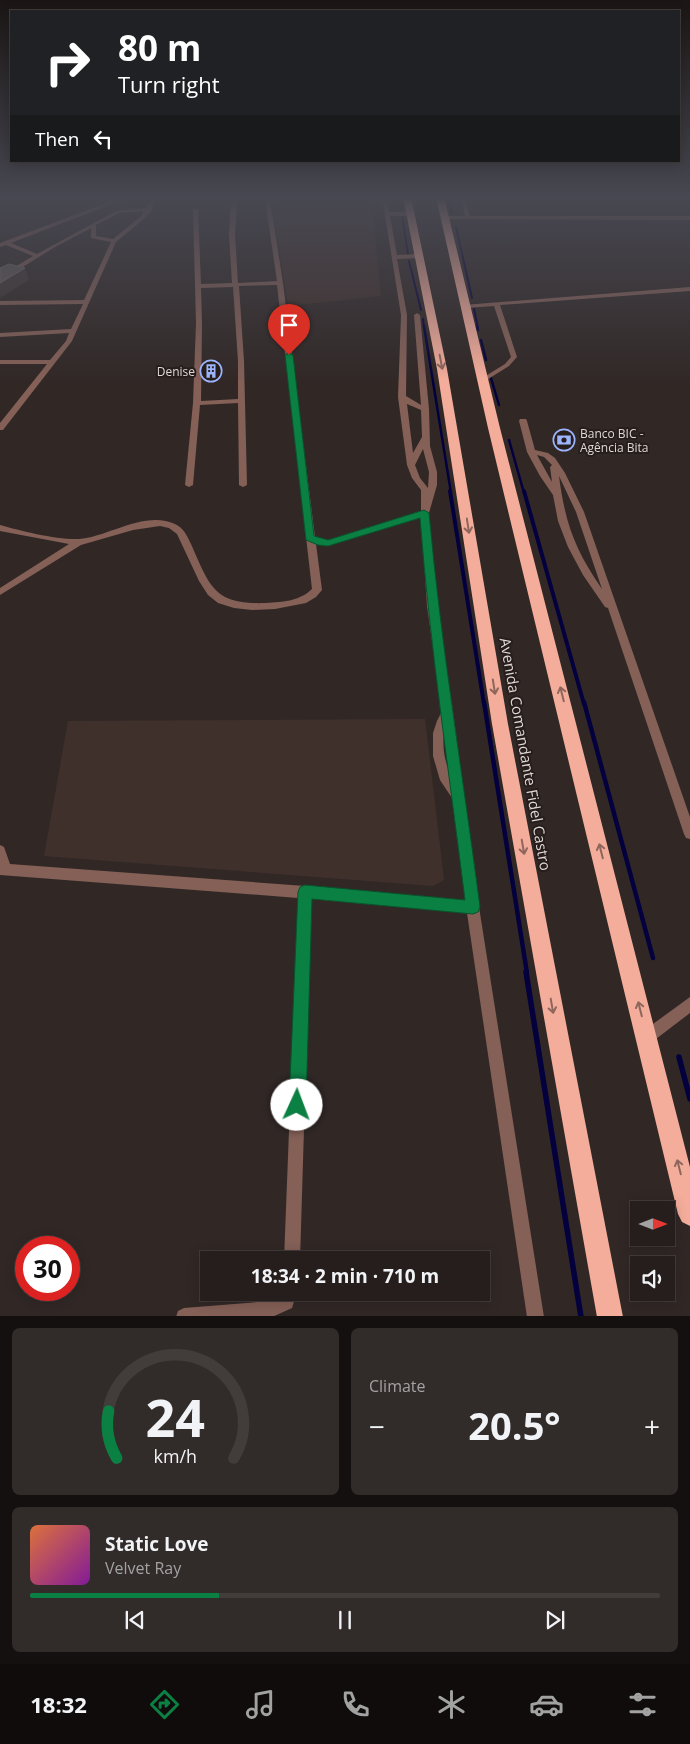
<!DOCTYPE html>
<meta charset="utf-8">
<style>
:root{--surface:#251e1c;--page:#312b29;--text:#f1f3f6;--muted:#a3a2a3;--line:#423c3b;--accent:#0b8043}
body{margin:0;font-family:"Open Sans",sans-serif;background:var(--page);color:var(--text);height:100vh;display:flex;flex-direction:column;font-size:19px;white-space:nowrap}
*{box-sizing:border-box;margin:0}
p{font-size:16px;color:var(--muted)}
.icon{flex:none;width:28px;height:28px;fill:none;stroke:currentColor;stroke-width:2;stroke-linecap:round;stroke-linejoin:round}
.map{position:relative;height:1316px;overflow:hidden}
.panel{display:flex;flex-direction:column;gap:12px;padding:12px;background:#14100f;flex:1}
.panel>*{flex:none}
.banner{position:absolute;left:10px;top:10px;width:670px;height:152px;border-radius:0px;box-shadow:0 2px 12px #0003,0 0 0 1px var(--line);background:#202124;color:#fff;overflow:hidden}
.needle{width:32px;rotate:90deg}
.fabs{position:absolute;left:630px;top:1201px;display:grid;gap:10px}
.fabs a{display:grid;place-items:center;width:45px;height:45px;border-radius:0px;background:var(--surface);box-shadow:0 2px 12px #0003,0 0 0 1px var(--line);font-size:25px}
.speed{position:absolute;left:15px;top:1236px;display:flex;gap:10px;font-size:25px;font-weight:700;text-align:center}
.speed>*{display:grid;place-content:center;width:65px;height:65px;border-radius:50%;background:var(--surface);box-shadow:0 2px 12px #0003,0 0 0 1px var(--line);line-height:1}
.speed .limit{border:8px solid #d22;background:#fff;color:#111}
.pin{position:absolute;display:grid;place-items:center;width:42px;height:42px;color:#fff;margin:-51px -21px;border-radius:50% 50% 50% 0;rotate:-45deg;box-shadow:0 0 5px #0007}
.pin .icon{rotate:45deg}
.me{position:absolute;width:55px;margin:-28px;rotate:2deg;stroke-linejoin:round;filter:drop-shadow(0 0 4px #0008)}
.turn{display:flex;align-items:center;gap:18px;height:105px;padding:0 25px;font-size:22px}
.turn .icon{width:65px;height:65px;stroke-width:2.5}
.turn b{display:block;font-size:35px;line-height:42px}
.then{display:flex;align-items:center;height:48px;padding:0 25px;background:#0003;gap:10px;font-size:19px}
.big{font-size:38px;font-weight:700;line-height:1.1}
.panel .widget{flex:1;display:flex;flex-direction:column;justify-content:center;gap:8px;min-width:0;padding:0 18px;border-radius:8px;background:var(--page)}
.panel .dial{align-items:center;gap:0}
.dial svg{height:130px;overflow:visible;fill:none;stroke:var(--line);stroke-width:7;stroke-linecap:round;text-anchor:middle}
.dial text{fill:var(--text);stroke:none}
.song{display:flex;align-items:center;gap:15px}
.cover{width:60px;height:60px;border-radius:8px;background:linear-gradient(135deg,hsl(20 70% 55%),hsl(290 70% 35%))}
.played{height:5px;border-radius:2px;background:linear-gradient(90deg,var(--accent) 30%,var(--line) 30%)}
.keys{display:flex;justify-content:space-around;direction:ltr}
.heat{display:flex;justify-content:space-between;align-items:center;font-size:28px;direction:ltr}
.panel .tiles{flex:1;display:grid;gap:12px;grid-template-columns:1fr 1fr}
.widget:last-child{grid-column:span 2}
.trip{position:absolute;left:200px;top:1251px;width:290px;height:50px;border-radius:0px;background:var(--surface);box-shadow:0 2px 12px #0003,0 0 0 1px var(--line);font-weight:700;line-height:50px;text-align:center}
.tabs{display:flex;height:80px;justify-content:space-around;align-items:center;background:#0f0c0b;color:var(--muted)}
.tabs .icon{width:35px;height:35px}
.tabs .active{color:var(--accent)}
.tabs b{font-size:22px;color:var(--text)}
.map>svg:first-child{display:block}
.built{fill:#40302c}
.lines{fill:none;stroke-linecap:round;stroke-linejoin:round}
.stream-far4{stroke:#04003e;stroke-width:2}
.stream-far3{stroke:#04003e;stroke-width:2.5}
.stream-far2{stroke:#04003e;stroke-width:4}
.stream-far1{stroke:#04003e;stroke-width:4.5}
.stream{stroke:#04003e;stroke-width:5.5}
.minor{fill:#846057;fill-rule:evenodd}
.motorway{fill:#f4ad9b;fill-rule:evenodd}
.shaded-wall{fill:#403634}
.building{fill:#635a57;stroke:#766e6b}
.oneway{stroke:#8e665c}
.route{fill:#0b8043;stroke:#07532c}
.labels{text-anchor:middle;dominant-baseline:central;stroke-width:4;stroke-linejoin:round;paint-order:stroke}
.far-poi-label{font-size:12px;fill:#ded8d6;stroke:#271e1c;text-anchor:end}
.street-label{font-size:15px;fill:#ded8d6;stroke:#271e1c}
</style>
<div class="map">
<svg width="690" height="1317" viewBox="0 0 690 1317">
<rect width="100%" height="100%" fill="#312826"/>
<path class="built" d="M371 197 381 296 288 306 271 199Z
M425 719 444 880 433 886 44 856 68 721Z"/>
<g class="lines">
<path class="stream-far4" d="M448 197 452 212
M399 199 401 208
M402 215 408 254
M456 227 472 298
M409 261 421 310
M474 309 478 328
M423 319 424 328"/>
<path class="stream-far3" d="M424 326 451 493
M477 326 478 330
M481 340 486 360
M491 378 499 405
M509 440 524 493"/>
<path class="stream-far2" d="M450 491 484 704
M524 491 584 704"/>
<path class="stream-far1" d="M484 702 527 973
M584 702 653 958"/>
<path class="stream" d="M526 972 581 1317
M679 1057 690 1099"/>
<path class="minor" d="M122 197H130L11 243 37 254 116 211 146 208 153 197H158L152 208 153 209 145 218 116 242 72 341 3 430H0V423L47 364H0V360H50L66 341 69 333 0 337V333L71 329 83 304 0 305V301L84 300 111 242 91 238V228L55 247 0 281V276L33 256 6 245 0 247V243ZM144 211 141 216 113 239 96 236V225L119 213Z
M240 197H273L270 199 283 283 315 537 328 540 421 511V490L412 478 407 465 398 397 401 315 382 197H387L389 212H411L414 214 411 216H390L397 255 419 254 422 256 419 258 397 259 407 315 406 396 421 405 414 315 417 313 420 315 429 409 430 446 437 472V485L429 513 437 606 453 711 479 907 544 1317H527L467 913 311 899 300 1260H284L298 898 0 875V845L4 847 10 864 305 886 466 900 454 801 440 780 433 756V733L437 721 442 711 427 606 421 517 328 546 316 544 322 590 316 597 306 603 275 609 252 610 234 608 218 603 208 595 199 581 177 534 169 528 160 526 133 530 81 545 0 595V588L69 544 0 531V525C21 531 57 540 79 539 108 537 145 510 175 524 184 528 187 536 191 544 210 587 214 605 266 603 283 602 300 601 312 589L277 285 239 286 244 361 247 485 243 487 239 485 238 403 200 405 193 485 189 487 185 485 193 403 196 323 193 209 198 210 201 284 232 283 229 234 231 201 234 199 237 201 235 234 238 283 277 281 265 199ZM233 287 238 361V399L201 401 202 323 201 288ZM407 404 421 410 422 437 413 453ZM423 449 429 472 428 488 420 478 415 465ZM445 729 446 735 451 777C445 762 441 746 445 729Z
M460 197H465L470 216H690V220L442 219V217L444 216H465Z
M690 287V291L500 305 517 357 509 366 485 381 479 380 505 364 511 357 494 306 466 308 464 307V305Z
M520 419H526L527 421 535 450 548 453 555 458 565 473 584 512 690 817V839L686 838 684 834 608 608 605 607 583 575 568 547 558 521 553 495 540 476 527 452 519 421ZM537 455 544 457 552 465 550 467 552 482ZM559 476 576 512 602 589C575 550 565 523 559 476Z
M690 997V1013L652 1042 647 1044 642 1042 640 1037 642 1032Z
M280 1292H297L292 1308 272 1317H176L178 1311 184 1308 270 1301 279 1296Z"/>
<path class="motorway" d="M403 197H411L447 369 508 724 623 1317H597L492 724 437 369Z
M436 197H444L500 428 690 1167V1226L682 1222 678 1214 488 428Z"/>
</g>
<path class="shaded-wall" d="M25 268 29 280 0 298V283Z"/>
<path class="building" d="M9 264 25 268 0 283V268Z"/>
<defs><path id="oneway-shaft" d="M-6 0H5M1.5-3L5.5 0L1.5 3" fill="none" stroke-width="1.6" stroke-linecap="round" stroke-linejoin="round" transform="scale(1.25)"/></defs>
<g class="oneway">
<use href="#oneway-shaft" transform="translate(441 362) rotate(79)"/>
<use href="#oneway-shaft" transform="translate(468 526) rotate(81)"/>
<use href="#oneway-shaft" transform="translate(494 687) rotate(81)"/>
<use href="#oneway-shaft" transform="translate(562 694) rotate(-104)"/>
<use href="#oneway-shaft" transform="translate(523 847) rotate(80)"/>
<use href="#oneway-shaft" transform="translate(601 851) rotate(-104)"/>
<use href="#oneway-shaft" transform="translate(552 1006) rotate(80)"/>
<use href="#oneway-shaft" transform="translate(640 1009) rotate(-104)"/>
<use href="#oneway-shaft" transform="translate(679 1167) rotate(-104)"/>
</g>
<linearGradient id="sky" x2="0" y2="1"><stop stop-color="#1b1615"/><stop offset="0.52" stop-color="#484852"/><stop offset="1" stop-color="#484852" stop-opacity="0"/></linearGradient>
<rect width="690" height="382" fill="url(#sky)"/>
<path class="route" d="M289 353 293 355 314 536 328 540 424 510 429 513C441 645 463 776 480 907L478 912 473 914 312 899 306 1105 303 1111 297 1114 291 1111 289 1105 298 892 300 887 305 885 465 900C449 772 430 646 420 518L328 546 318 545 306 540 285 355Z"/>
<defs>
<g id="building-ring" transform="scale(1.125)"><circle r="9.5" fill="#271e1c" stroke="#9cb4fd" stroke-width="1.5"/><path d="M-4-6H4V6H1V3H-1V6H-4ZM-2.5-4.3h1.7v1.8h-1.7ZM.8-4.3h1.7v1.8H.8ZM-2.5-1h1.7V.8h-1.7ZM.8-1h1.7V.8H.8Z" fill="#9cb4fd"/></g>
<g id="bank-ring" transform="scale(1.125)"><circle r="9.5" fill="#271e1c" stroke="#9cb4fd" stroke-width="1.5"/><path d="M-6-4H6V4H-6ZM0-2.3a2.3 2.3 0 1 0 0 4.6a2.3 2.3 0 1 0 0-4.6Z" fill="#9cb4fd"/></g>
</defs>
<g fill-rule="evenodd">
<use href="#building-ring" x="211" y="371"/>
<use href="#bank-ring" x="564" y="440"/>
</g>
<g class="labels">
<g class="far-poi-label">
<text x="195" y="371">Denise</text>
<text x="580" y="433" text-anchor="start">Banco BIC -<tspan x="580" dy="14">Agência Bita</tspan></text>
</g>
<g class="street-label">
<text transform="translate(526 754) rotate(80)">Avenida Comandante Fidel Castro</text>
</g>
</g>
</svg>
<div class="fabs">
<a><svg class="needle" viewBox="-14 -14 28 28"><path d="M0-13l5 13h-10z" fill="#e53935"/><path d="M0 13l5-13h-10z" fill="#a3a2a3"/></svg></a>
<a><svg class="icon" aria-label="sound" viewBox="0 0 24 24"><path d="M4 9h4l5-4v14l-5-4H4zM17 9q2 3 0 6"/></svg></a>
</div>
<div class="speed"><div class="limit">30</div></div>
<div class="pin" style="left:289px;top:355px;background:#d93025"><svg class="icon" aria-label="arrive" viewBox="0 0 24 24"><path d="M6 21V4h12l-3 4 3 4H6"/></svg></div>
<svg class="me" style="left:297px;top:1105px" viewBox="-20 -20 40 40"><circle r="19" fill="#fff"/><path d="M0-13L10 11 0 6-10 11z" fill="#0b8043"/></svg>
<div class="trip">18:34 · 2 min · 710 m</div>
<div class="banner">
<div class="turn"><svg class="icon" aria-label="right" viewBox="0 0 24 24"><path d="M7 20v-9h11M14 6l5 5-5 5"/></svg><div><b>80 m</b>Turn right</div></div>
<div class="then">Then<svg class="icon" aria-label="left" viewBox="0 0 24 24"><path d="M17 20v-9H6M10 6l-5 5 5 5"/></svg></div>
</div>
</div>
<section class="panel">
<div class="tiles">
<div class="widget dial"><svg viewBox="0 0 100 80">
<path d="M14 69A42 42 0 1 1 86 69"/>
<path d="M14 69A42 42 0 0 1 9 40" stroke="#0b8043"/>
<text x="50" y="56" font-size="32" font-weight="700">24</text>
<text x="50" y="72" font-size="11">km/h</text>
</svg></div>
<div class="widget"><p>Climate</p>
<div class="heat"><a>−</a><b class="big">20.5°</b><a>+</a></div>
</div>
<div class="widget">
<div class="song"><i class="cover"></i><div><b>Static Love</b><p>Velvet Ray</p></div></div>
<div class="played"></div>
<div class="keys"><svg class="icon" aria-label="previous" viewBox="0 0 24 24"><path d="M18 5L8 12l10 7zM5 5v14"/></svg><svg class="icon" aria-label="pause" viewBox="0 0 24 24"><path d="M8 5v14M16 5v14"/></svg><svg class="icon" aria-label="next" viewBox="0 0 24 24"><path d="M6 5l10 7-10 7zM19 5v14"/></svg></div>
</div>
</div>
</section>
<nav class="tabs">
<b>18:32</b>
<svg class="icon active" aria-label="directions" viewBox="0 0 24 24"><path d="M12 3l9 9-9 9-9-9zM9 14v-3h6M13 9l2 2-2 2"/></svg>
<svg class="icon" aria-label="music" viewBox="0 0 24 24"><path d="M9 18V5l10-2v13"/><circle cx="6" cy="18" r="3"/><circle cx="16" cy="16" r="3"/></svg>
<svg class="icon" aria-label="phone" viewBox="0 0 24 24"><path d="M5 4h4l2 5-3 2q2 4 5 5l2-3 5 2v4C11 20 4 13 5 4z"/></svg>
<svg class="icon" aria-label="climate" viewBox="0 0 24 24"><path d="M12 3v18M4 7l16 10M4 17L20 7"/></svg>
<svg class="icon" aria-label="car" viewBox="0 0 24 24"><path d="M5 17H2v-5l4-1 3-4h7l3 4 3 1v5h-3M9 17h6M6 11h13"/><circle cx="7" cy="17" r="2"/><circle cx="17" cy="17" r="2"/></svg>
<svg class="icon" aria-label="filters" viewBox="0 0 24 24"><path d="M4 7h16M4 17h16"/><circle cx="9" cy="7" r="2"/><circle cx="15" cy="17" r="2"/></svg>
</nav>
